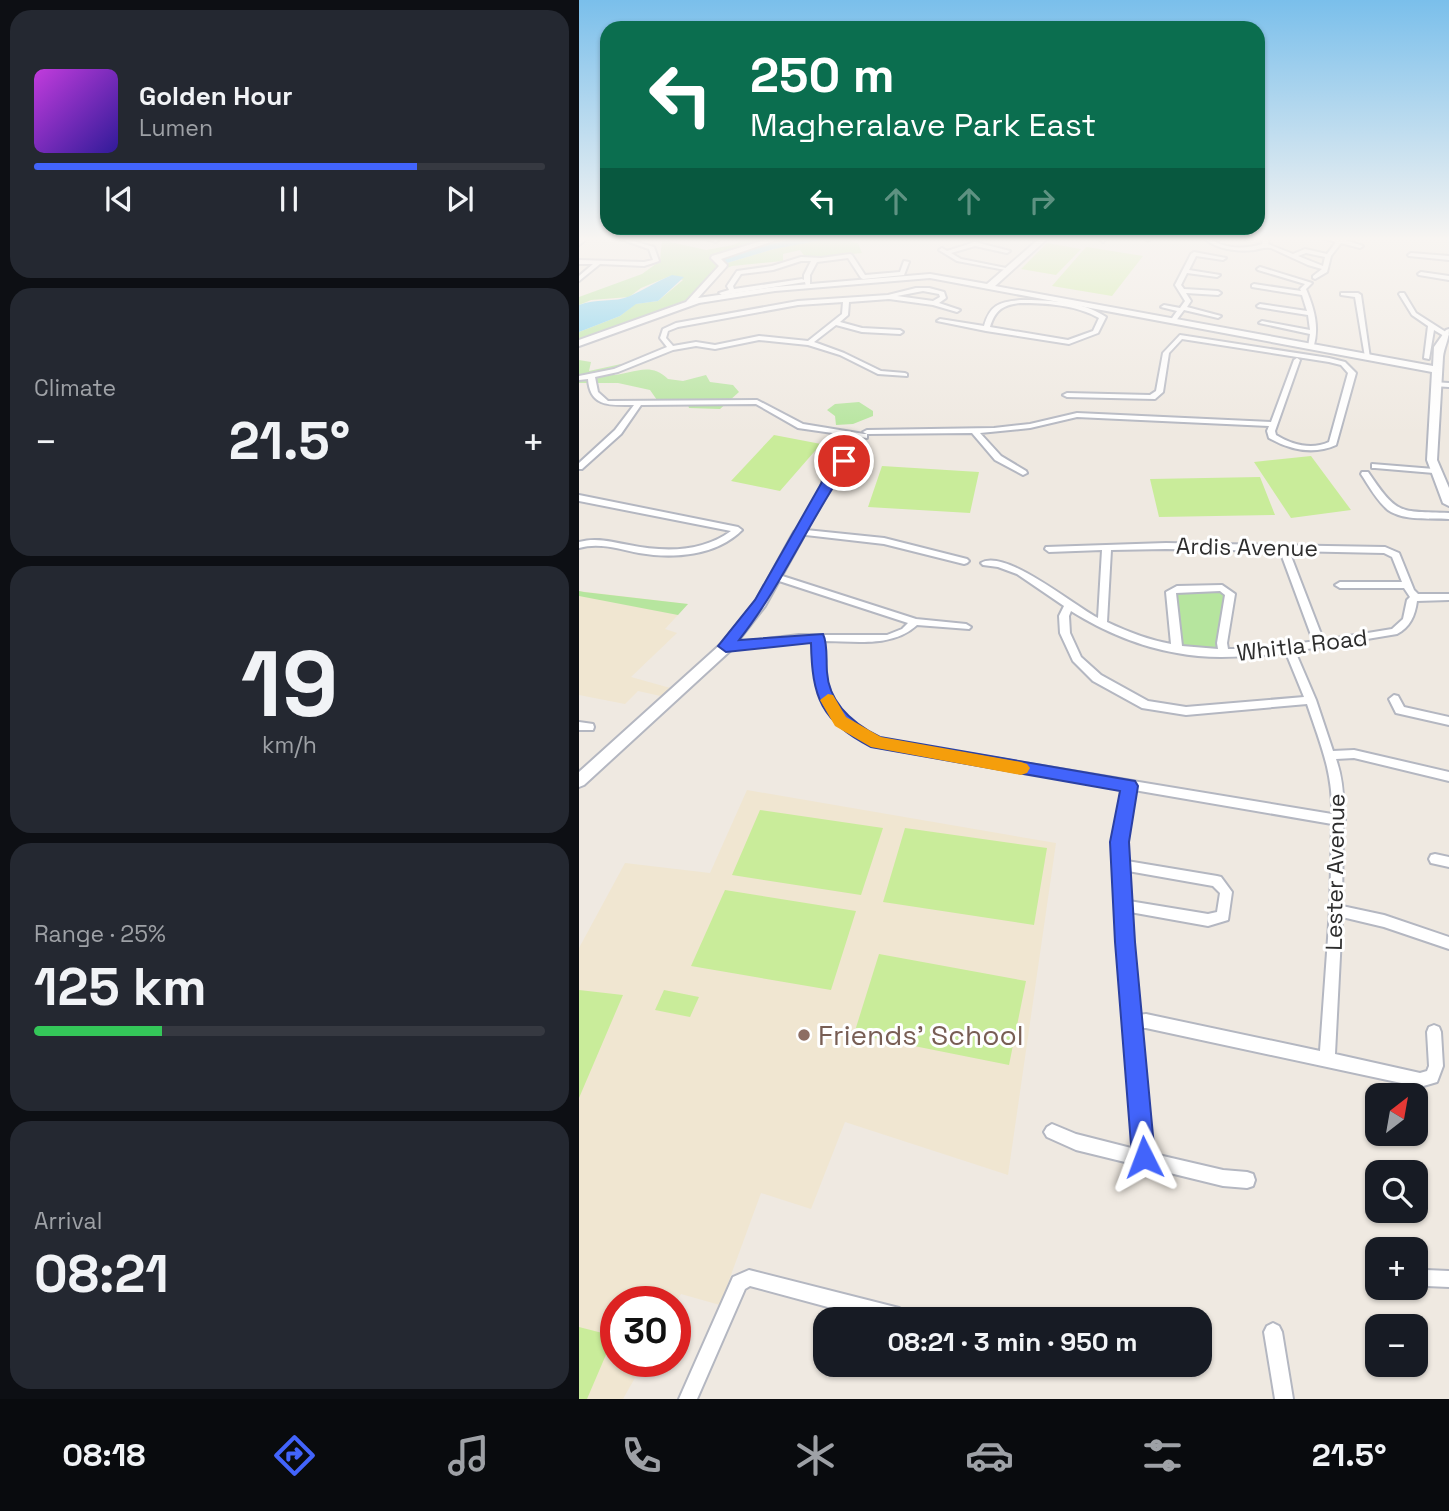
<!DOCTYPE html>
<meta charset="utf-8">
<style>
:root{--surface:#171b24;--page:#242831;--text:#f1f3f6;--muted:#9ea1a6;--line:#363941;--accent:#4264fb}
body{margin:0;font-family:"Space Grotesk",sans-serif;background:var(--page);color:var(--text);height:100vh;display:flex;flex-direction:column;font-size:26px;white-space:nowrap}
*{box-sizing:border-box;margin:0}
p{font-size:23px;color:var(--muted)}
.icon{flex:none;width:38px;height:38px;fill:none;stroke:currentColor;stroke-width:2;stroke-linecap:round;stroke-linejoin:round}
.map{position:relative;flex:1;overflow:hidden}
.drawer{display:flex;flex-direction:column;gap:10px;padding:10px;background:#0d0f14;width:579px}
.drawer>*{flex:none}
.top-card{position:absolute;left:21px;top:21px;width:665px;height:214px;border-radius:21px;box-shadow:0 2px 5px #0004;background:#0b6e4f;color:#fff;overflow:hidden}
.needle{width:46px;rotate:31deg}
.fabs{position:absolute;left:786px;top:1083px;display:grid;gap:14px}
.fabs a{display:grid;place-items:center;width:63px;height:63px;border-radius:14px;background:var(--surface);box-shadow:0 2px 5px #0004;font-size:35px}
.speed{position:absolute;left:21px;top:1286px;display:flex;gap:14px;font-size:35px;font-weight:700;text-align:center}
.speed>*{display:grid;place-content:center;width:91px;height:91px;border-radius:50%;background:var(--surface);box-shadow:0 2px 5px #0004;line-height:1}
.speed .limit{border:10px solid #d22;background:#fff;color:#111}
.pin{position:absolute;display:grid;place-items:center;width:60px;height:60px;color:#fff;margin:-30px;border:4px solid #fff;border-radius:50%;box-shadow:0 2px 7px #0007}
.me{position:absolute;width:77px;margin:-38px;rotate:357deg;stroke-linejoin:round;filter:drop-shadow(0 0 5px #0008)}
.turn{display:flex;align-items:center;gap:24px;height:147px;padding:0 35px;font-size:32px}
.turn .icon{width:91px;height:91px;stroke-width:2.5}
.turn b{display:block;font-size:49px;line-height:60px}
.lanes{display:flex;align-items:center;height:66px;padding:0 35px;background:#0003;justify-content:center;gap:35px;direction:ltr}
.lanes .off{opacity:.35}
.big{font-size:52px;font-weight:800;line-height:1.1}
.drawer .tile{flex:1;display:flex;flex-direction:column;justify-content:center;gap:10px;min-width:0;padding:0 24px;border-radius:21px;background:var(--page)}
.drawer .dial{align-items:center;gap:0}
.dial b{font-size:91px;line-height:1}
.song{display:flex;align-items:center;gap:21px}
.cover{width:84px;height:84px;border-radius:10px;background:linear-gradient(135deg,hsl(290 70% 55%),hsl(250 70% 35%))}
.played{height:7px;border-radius:4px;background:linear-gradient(90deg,var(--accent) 75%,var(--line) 75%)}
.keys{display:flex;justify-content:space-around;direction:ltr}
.heat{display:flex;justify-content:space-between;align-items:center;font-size:38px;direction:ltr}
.charge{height:10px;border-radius:5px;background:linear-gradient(90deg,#34c759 25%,var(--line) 0)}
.trip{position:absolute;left:234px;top:1307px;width:399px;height:70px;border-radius:21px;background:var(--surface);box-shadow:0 2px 5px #0004;font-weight:800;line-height:70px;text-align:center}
.tabs{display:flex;height:112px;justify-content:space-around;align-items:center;background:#090b0e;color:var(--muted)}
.tabs .icon{width:49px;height:49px}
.tabs .current{color:var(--accent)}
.tabs b{font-size:32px;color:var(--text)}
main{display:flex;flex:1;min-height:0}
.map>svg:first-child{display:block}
.education{fill:#f0e6d1}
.green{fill:#b6e59e}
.pitch{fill:#c9ec9a}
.water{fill:#75cff0}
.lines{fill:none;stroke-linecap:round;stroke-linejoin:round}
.street-casing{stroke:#b4b7c1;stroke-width:4}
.secondary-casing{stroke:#b4b7c1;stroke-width:4}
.street{fill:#fff;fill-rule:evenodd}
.secondary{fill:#fff;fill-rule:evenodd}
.route{fill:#4264fb;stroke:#2b41a3;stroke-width:2}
.slow{fill:#f59e0b}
.education-dot{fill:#8d6e63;stroke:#fff;stroke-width:2.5}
.labels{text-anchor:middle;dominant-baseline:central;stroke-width:6;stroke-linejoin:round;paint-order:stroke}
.street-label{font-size:23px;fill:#2e2e2e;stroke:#fff}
.near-education-label{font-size:28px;fill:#785e54;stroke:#fff;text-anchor:start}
</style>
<main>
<section class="drawer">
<div class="tile">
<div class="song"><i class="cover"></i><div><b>Golden Hour</b><p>Lumen</p></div></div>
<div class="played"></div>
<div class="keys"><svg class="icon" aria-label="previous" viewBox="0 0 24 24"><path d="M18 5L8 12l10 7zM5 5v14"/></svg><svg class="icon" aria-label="pause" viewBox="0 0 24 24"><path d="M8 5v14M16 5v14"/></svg><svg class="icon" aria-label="next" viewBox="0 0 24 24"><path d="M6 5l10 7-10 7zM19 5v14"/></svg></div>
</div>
<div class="tile"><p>Climate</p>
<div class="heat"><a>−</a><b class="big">21.5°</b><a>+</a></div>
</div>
<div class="tile dial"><b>19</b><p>km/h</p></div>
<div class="tile"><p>Range · 25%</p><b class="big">125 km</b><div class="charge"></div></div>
<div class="tile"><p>Arrival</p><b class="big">08:21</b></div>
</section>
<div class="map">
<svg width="870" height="1399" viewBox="0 0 870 1399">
<rect width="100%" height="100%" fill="#efe9e1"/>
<path class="education" d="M0 591 109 604 86 629 98 633 52 677 95 689 86 697 59 691 46 704 0 695Z
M168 790 477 843 429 1175 266 1122 232 1209 182 1193 141 1305 102 1294 96 1304V1302H37V1362H65L44 1399H0V948L46 863 131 873Z"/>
<path class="green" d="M168 238H207C200 244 154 255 142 259L148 263C190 251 236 233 279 243L283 253 227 258 221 250 204 254V261L153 266 143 270 118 296 0 340V332L41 316 56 304 79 301 104 280 91 276 62 288 50 297 12 300 0 305V297L63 274 81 261 83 240 127 250 154 245Z
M0 360 12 362 10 371 42 364 31 375C53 375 70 360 89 379L104 381 127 375 131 382 154 385 160 392 141 409 110 408 108 401 78 400 71 390 39 383H0Z
M280 402 294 411V416L274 424 257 425 256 416 248 410 256 404Z
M641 590 648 593 641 645 632 650 603 647 594 595 601 591Z
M0 591 5 592 109 604 99 615 0 596Z"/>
<path class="pitch" d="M468 243 502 249 477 275 442 269Z
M507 247H508L564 256 533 296 473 286Z
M195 435 242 444 201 491 152 481Z
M732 456 772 510 712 518 675 462Z
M303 466 400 472 391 513 289 507Z
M681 477 696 515 580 517 571 479Z
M181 810 304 828 282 895 153 875Z
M326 828 468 848 455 925 304 902Z
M146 890 277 911 252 990 112 966Z
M300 954 447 981 430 1065 275 1034Z
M0 990 44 995 0 1098Z
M85 990 120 997 111 1017 76 1010Z
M0 1327 35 1336 8 1399H0Z"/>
<path class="water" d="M214 238H254L195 249 148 263 141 259Z
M93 275 105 277 79 301 57 304 41 316 0 332V305C16 298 36 303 51 296 65 290 78 281 93 275Z"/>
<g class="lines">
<g class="street-casing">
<path id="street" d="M3 238H9L0 245V240Z
M44 238 75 247 80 261 65 266 21 264 0 281V276L14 264H0V260L65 262 74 260 70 249 44 240Z
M123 238H134L140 240 137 242Z
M449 238H460L466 240 463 242Z
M522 238H528L524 242 521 240Z
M564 238H571L572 239 569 241Z
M624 238C632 238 634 241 641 244 654 249 670 248 683 244L684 238H690L689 244 714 254 726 249 748 254 757 242 745 238H761L784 246 781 248 762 243 752 256 748 272 736 279 734 278V276L743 269 729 265 692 248C685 247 681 249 675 250 657 252 638 249 624 238ZM727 253 746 257 744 266 719 256Z
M396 242 431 251 428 253 396 246 372 253 382 259 432 269V271L378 261 360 250 363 248 368 251Z
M615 252 647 258 644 260 617 256 610 270 641 275 638 277 608 273 602 285 605 289 639 291 642 293 639 295 607 293 612 301 608 307 642 316 639 318 605 310 596 322H592L591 321 598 311 582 307 585 305 601 308 606 301 596 285 612 254Z
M832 253 870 256V260L830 256 829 255Z
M271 254 273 255 286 275 321 272 325 261 330 262 325 275 284 279 282 278 269 258 238 262 231 275V286H227L226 282 143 295 140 293 150 290 148 286 158 271 193 266 222 257 242 258ZM222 261H232L225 275V280L223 279 155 289 154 286 162 274 194 270Z
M681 267 733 283 727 289C735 308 741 328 734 348L729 347 731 334 680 323 683 321 731 330 729 315 679 307 678 306 681 304 728 311 723 295 673 287V285L675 284 722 291 721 289 726 284 679 270 678 269Z
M842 272 870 276V280L840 275 839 274Z
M337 288H350L365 292 367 298 360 303 381 310 378 312 354 305 310 299 270 302 269 315 261 322 283 328 321 330 324 332 321 334 283 332 257 325 235 342 265 353 302 371 326 373 328 374V376L299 374 261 355 229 345 180 340 136 349 117 346 94 350 39 372 16 377 19 392 29 401 178 400 224 424 285 434H288V438L219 428 177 404 62 405 42 434 3 469H0V463L36 430 55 405C32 405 11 408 9 379L0 380V376L35 369 88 347 81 338 84 329 97 323 219 301 309 295ZM344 291 360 294 361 297 354 301 318 296ZM264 302 263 314 229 341 180 336 136 345 117 342 94 346 87 338 89 331 99 327 219 305Z
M762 293H779L782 295 791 358 786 357 776 297 762 295Z
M821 293H825L837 313 870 334 869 336H865L855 330 850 359 845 358 849 326 833 315 820 294Z
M441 300C469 300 504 301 527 317L519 333 490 344 407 331 358 321 361 319 405 326C411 305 420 302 441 300ZM441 303C468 303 497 305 520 318L514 331 489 340 411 327C416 310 424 305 441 303Z
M601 335 750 358 766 362 777 373 757 445C735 455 711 450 690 438L688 431 690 426 498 417 451 428 401 433 422 456 447 471 448 473 444 475 416 460 393 433 288 434 284 432 288 430 415 428 451 424 498 413 692 422 715 360 718 358 721 360 696 431 697 435C713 445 733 450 750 442L769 373 762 365 750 362 603 339 590 353 584 392 576 399 488 397 484 395 488 393 571 395 577 391 584 353Z
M854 382 870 383V387L854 386Z
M262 459H265L269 461 227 530 305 538 388 559 390 561 388 563 385 564 305 544 218 534 217 532 242 492 243 482 246 475Z
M793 464 855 469 859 471 855 473 796 468H793Z
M783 472H789C819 516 820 511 870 513V519C851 518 825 521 809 510 798 501 790 486 782 474Z
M0 495 159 527 163 530C137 556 94 559 60 553 40 549 20 542 0 548V542C17 537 33 542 50 545 84 552 122 553 152 531L0 501Z
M587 543 806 547 820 553 835 590 839 594H870V600L838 601C836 616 831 627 818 634L716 651 737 700 754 751 775 750 870 772V781L775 758 757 759C764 779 765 797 764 817L766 820 764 823 763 906 805 915 870 937V949L805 927 763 917 756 1054 841 1073 848 1071 850 1066 848 1032 850 1027 855 1025 860 1027 862 1032 864 1066 858 1082 841 1087 567 1028H560L571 1153 644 1170 668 1172 674 1174 676 1180 674 1186 668 1188 644 1186 497 1150 468 1137 465 1132 468 1127 473 1124 497 1134 556 1149 537 905 535 842 544 789 294 746C247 722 232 694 234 641H220L147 650 142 647 147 644 220 635H308L323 629 329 623 194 579 192 577 197 574 337 619 387 624 392 627 390 629 338 625C313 648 276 641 244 641 243 690 256 717 300 739L753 814C754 772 741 743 728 704L607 715 563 708 514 681 494 661 481 633 480 616 485 606 438 574 419 567 404 565 402 563C426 548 495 606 519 618L523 550 470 552 466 549 467 547ZM587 549 701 551 732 635 737 641 678 649H649L648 643 656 594 643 585 598 586 587 592 592 644C570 640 549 632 528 622L532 550ZM710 551 805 553 813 557 823 582H761L756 585 761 588H825L831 597 828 600 824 619 813 629 746 640 742 634ZM641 591 646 595 638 643 639 649 603 646 597 593ZM492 611C524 631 562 647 598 653 632 660 672 656 707 653L725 697 607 707 569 701 522 675 502 657 491 633 490 616ZM555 790 753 824 751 910 741 1051 567 1014 559 1015 551 912 629 926 649 920 653 892 642 877 638 876 548 861 547 842ZM549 871 634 886 641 893 638 912 629 914 550 901Z
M815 695 819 696 825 707 870 717V725L817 713 810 699Z
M0 722 14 724 15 727 14 730H0Z
M856 854 870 857V867L852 863 850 859 852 855Z
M170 1270 320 1308 326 1311 329 1317 327 1320H297L171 1286 166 1289 118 1399H100L154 1277Z
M847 1270 870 1271V1287L847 1286 841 1284 839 1278 841 1272Z
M694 1323 700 1326 703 1332 714 1399H696L685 1332 688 1326Z"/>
</g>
<g class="secondary-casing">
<path id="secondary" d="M192 238H203L142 259 148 265 147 267 119 298 196 287 351 274 408 284 461 238H469L416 286 854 366 855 347 867 330 870 329C870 340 865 347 864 357L858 460 870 488V506L864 503 848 460 853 372 351 278 196 291 120 303 0 346V340L107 302 140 266 132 258 133 256Z
M221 528 227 532 186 606 152 650 5 785 0 787V772L142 644 177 601 215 532Z"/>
</g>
<use href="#street" class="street"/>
<use href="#secondary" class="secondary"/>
</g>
<linearGradient id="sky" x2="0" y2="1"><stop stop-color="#7abfeb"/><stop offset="0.55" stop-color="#f8f5f2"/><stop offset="1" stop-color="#f8f5f2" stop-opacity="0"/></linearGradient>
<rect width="870" height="434" fill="url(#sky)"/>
<path class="route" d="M265 457 271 461C231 519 204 584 160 640L244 634C249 644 247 660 248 672 250 704 275 724 301 737L556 781 559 786 550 842 556 942 576 1157 573 1165 565 1169 556 1165 553 1157 536 942 531 842 541 791 292 747C242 722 233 697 232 643L147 652 139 646 176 600 243 482 261 458Z"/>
<path class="slow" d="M249 694 254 695 267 717 302 737 442 762 448 764 451 768 448 773 442 775 292 747 256 726 241 700Z"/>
<circle class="education-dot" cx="225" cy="1035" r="7"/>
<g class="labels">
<g class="street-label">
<text transform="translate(668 547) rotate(1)">Ardis Avenue</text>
<text transform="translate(723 645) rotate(-7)">Whitla Road</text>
<text transform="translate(756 872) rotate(-89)">Lester Avenue</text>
</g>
<g class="near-education-label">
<text x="239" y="1035">Friends' School</text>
</g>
</g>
</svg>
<div class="fabs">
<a><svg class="needle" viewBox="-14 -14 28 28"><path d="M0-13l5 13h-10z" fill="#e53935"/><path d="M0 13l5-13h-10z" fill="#9ea1a6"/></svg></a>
<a><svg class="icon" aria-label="search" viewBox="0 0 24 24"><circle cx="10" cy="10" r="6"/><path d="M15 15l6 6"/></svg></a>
<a>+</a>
<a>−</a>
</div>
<div class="speed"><div class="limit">30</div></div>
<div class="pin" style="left:265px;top:461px;background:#d93025"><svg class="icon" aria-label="arrive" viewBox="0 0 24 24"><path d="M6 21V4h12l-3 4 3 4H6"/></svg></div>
<svg class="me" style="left:565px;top:1157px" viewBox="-20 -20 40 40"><path d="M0-17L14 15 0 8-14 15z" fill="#4264fb" stroke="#fff" stroke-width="4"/></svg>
<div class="trip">08:21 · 3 min · 950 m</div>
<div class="top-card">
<div class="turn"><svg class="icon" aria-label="left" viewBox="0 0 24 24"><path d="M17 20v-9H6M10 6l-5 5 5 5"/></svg><div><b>250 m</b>Magheralave Park East</div></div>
<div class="lanes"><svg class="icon" aria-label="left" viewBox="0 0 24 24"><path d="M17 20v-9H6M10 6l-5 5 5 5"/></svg><svg class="icon off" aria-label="ahead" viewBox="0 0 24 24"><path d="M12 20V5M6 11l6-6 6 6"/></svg><svg class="icon off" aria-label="ahead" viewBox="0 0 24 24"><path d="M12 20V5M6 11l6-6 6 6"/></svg><svg class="icon off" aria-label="right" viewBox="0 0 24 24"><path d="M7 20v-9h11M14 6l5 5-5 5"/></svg></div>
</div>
</div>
</main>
<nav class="tabs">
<b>08:18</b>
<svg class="icon current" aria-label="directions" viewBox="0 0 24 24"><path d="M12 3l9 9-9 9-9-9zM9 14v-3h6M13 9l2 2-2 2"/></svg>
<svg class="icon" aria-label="music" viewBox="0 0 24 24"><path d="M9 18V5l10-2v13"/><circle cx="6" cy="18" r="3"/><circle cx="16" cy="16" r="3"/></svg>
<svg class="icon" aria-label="phone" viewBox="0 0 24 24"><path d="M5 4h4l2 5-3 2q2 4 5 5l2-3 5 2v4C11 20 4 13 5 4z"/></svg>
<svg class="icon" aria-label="climate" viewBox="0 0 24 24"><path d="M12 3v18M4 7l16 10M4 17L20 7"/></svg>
<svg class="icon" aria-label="car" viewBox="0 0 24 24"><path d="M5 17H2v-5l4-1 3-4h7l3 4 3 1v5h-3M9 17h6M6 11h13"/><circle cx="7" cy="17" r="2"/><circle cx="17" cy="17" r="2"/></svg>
<svg class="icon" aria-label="filters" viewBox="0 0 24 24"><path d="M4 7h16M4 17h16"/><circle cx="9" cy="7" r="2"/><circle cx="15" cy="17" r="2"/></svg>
<b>21.5°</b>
</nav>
